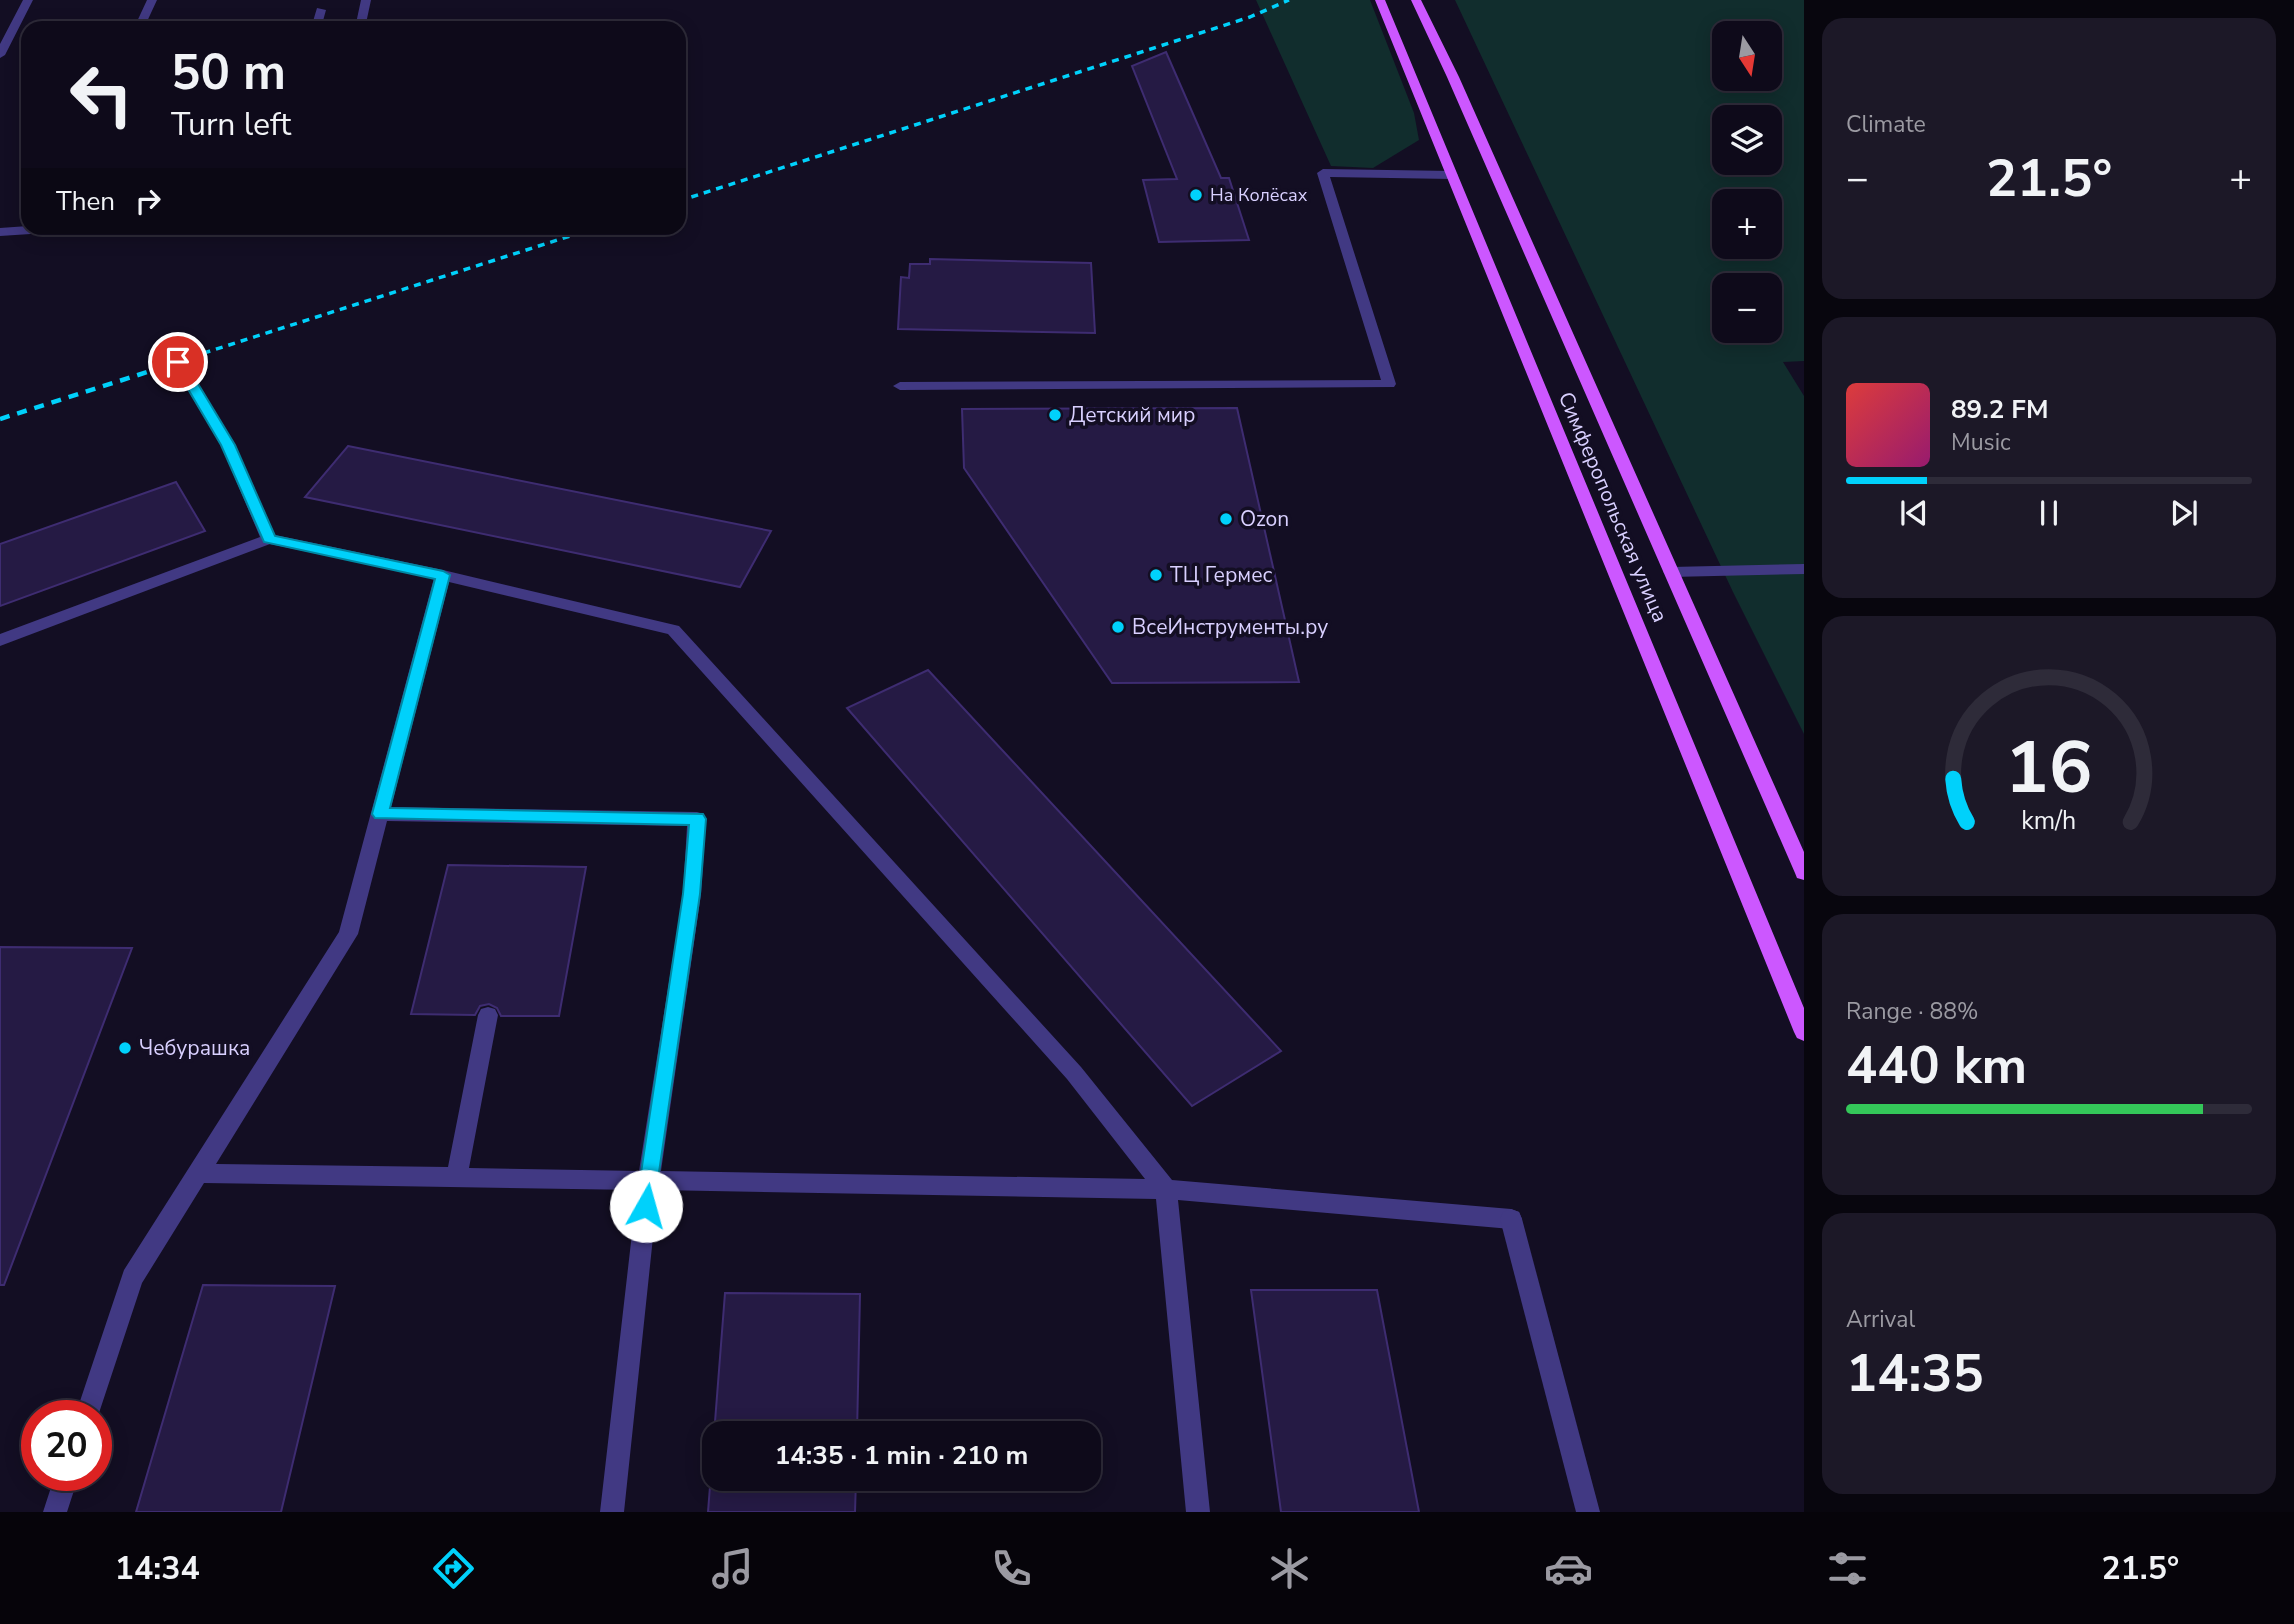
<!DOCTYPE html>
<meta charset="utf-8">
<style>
:root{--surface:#0e0a1a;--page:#1c1827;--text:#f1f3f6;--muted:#9b9aa2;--line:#2e2b39;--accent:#00d1fb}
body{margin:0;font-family:"Nunito Sans",sans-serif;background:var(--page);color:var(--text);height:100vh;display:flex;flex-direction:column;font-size:26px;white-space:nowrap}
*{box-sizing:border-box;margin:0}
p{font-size:23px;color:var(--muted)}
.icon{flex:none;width:38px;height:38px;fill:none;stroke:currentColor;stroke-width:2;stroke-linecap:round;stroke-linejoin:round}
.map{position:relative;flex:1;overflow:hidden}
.side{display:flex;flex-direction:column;gap:18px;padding:18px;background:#08060e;width:490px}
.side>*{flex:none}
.top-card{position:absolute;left:21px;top:21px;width:665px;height:214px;border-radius:21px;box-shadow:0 4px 18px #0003,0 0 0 2px var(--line);background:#0e0a1a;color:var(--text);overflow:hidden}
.needle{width:46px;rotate:168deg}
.controls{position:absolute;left:1712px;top:21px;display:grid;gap:14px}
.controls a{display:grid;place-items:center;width:70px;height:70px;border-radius:14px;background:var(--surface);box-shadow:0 4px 18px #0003,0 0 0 2px var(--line);font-size:35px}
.speed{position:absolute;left:21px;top:1400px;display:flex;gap:14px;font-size:35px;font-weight:700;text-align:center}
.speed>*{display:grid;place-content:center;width:91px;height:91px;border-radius:50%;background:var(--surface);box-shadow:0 4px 18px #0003,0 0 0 2px var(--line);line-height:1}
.speed .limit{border:10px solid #d22;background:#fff;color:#111}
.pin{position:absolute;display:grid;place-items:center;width:60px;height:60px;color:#fff;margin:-30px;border:4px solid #fff;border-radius:50%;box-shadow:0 2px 7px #0007}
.me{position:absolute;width:77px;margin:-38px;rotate:7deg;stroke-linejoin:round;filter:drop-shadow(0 0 5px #0008)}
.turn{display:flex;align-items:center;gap:24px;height:147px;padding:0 35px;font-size:32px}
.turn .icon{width:91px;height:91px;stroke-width:2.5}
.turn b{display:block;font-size:49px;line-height:60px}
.then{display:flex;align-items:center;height:66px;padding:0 35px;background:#0003;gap:14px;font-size:26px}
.big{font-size:52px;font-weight:700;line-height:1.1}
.side .card{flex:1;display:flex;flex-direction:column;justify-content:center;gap:10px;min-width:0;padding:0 24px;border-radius:21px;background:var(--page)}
.side .dial{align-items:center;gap:0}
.dial svg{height:182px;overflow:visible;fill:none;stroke:var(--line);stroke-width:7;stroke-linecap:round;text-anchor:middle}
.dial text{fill:var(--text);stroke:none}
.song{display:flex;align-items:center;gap:21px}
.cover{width:84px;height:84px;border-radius:10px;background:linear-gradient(135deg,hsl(0 70% 55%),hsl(320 70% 35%))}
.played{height:7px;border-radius:4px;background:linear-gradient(90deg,var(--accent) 20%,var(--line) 20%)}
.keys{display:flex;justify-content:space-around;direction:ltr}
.heat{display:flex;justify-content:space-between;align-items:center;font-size:38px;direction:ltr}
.charge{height:10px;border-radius:5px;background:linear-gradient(90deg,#34c759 88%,var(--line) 0)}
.trip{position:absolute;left:702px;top:1421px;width:399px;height:70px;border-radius:21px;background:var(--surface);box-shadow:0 4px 18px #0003,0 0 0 2px var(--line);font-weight:700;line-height:70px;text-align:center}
.dock{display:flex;height:112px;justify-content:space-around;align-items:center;background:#06040a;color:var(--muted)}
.dock .icon{width:49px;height:49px}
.dock .current{color:var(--accent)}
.dock b{font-size:32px;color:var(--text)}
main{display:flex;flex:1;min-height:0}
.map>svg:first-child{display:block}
.green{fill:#112d2d;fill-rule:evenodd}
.building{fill:#251a44;stroke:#3e2c71;stroke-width:2}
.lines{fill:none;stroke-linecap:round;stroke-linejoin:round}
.service{fill:#413983;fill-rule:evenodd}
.minor{fill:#413983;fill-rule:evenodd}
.primary{fill:#cc57ff;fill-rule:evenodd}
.rail-far1{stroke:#00d1fb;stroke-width:3.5;stroke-dasharray:7 6;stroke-linecap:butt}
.rail{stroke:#00d1fb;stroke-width:4.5;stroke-dasharray:10 8;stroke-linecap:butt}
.route{fill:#00d1fb;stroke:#0088a3;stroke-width:2}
.poi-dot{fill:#00d1fb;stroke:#130e23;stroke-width:2.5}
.labels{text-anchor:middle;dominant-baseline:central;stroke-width:7;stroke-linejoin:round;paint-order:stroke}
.far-poi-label{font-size:18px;fill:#d9d0ff;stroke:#130e23;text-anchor:start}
.poi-label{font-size:21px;fill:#d9d0ff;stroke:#130e23;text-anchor:start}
.street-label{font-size:21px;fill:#d9d0ff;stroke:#130e23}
</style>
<main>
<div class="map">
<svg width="1804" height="1512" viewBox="0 0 1804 1512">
<rect width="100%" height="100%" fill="#130e23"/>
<path class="green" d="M1256 0H1370L1414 113 1419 140 1373 168 1331 166Z
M1455 0H1804V361L1783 362 1804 396V734L1733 592ZM1724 33H1769V79H1724ZM1724 117H1769V163H1724ZM1724 201H1769V247H1724ZM1724 285H1769V331H1724Z"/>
<path class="building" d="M1166 52 1221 178H1229L1249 240 1159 242 1143 180 1177 179 1132 66Z
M930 259 1091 263 1095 333 898 329 901 277 909 278 910 264H930Z
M1237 408 1299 682 1112 683 964 468 962 409Z
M348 446 771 531 740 587 305 497Z
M176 482 205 531 0 606V544Z
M928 670 1281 1051 1192 1106 847 708Z
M448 865 586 867 559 1016H501L497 1008 489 1004 480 1006 475 1015 411 1014Z
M0 947 132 948 4 1285H0Z
M203 1285 335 1286 281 1512H136Z
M1251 1290H1377L1419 1512H1281Z
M725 1293 860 1294 857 1433H714V1479H856L855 1512H708Z"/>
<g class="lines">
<path class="service" d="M23 0H33L5 55 0 58V44Z
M147 0H157L144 28H134Z
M361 0H371L365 28H355Z
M317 8 326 10 321 28H311Z
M1323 169 1452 171 1458 175 1452 179 1330 177 1396 384 1394 387 900 390 893 386 900 382 1381 380 1317 173Z
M28 226V228H67L61 232 0 236V228Z
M178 358 185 362 235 445 275 535 443 570 679 626 1081 1067 1172 1180 1511 1209 1519 1212 1522 1219 1519 1226 1511 1229 1178 1200 1210 1512H1186L1156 1199 658 1190 624 1512H600L637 1190 204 1183 142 1283 96 1422V1416H75L124 1270 339 932 434 578 270 544 0 646V634L260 537 221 445 171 362ZM449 582 668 634 1067 1079 1145 1179 661 1171 701 894 706 819 703 814 697 812 391 807ZM387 821 687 826 683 894 639 1171 469 1168 498 1015 495 1009 488 1007 481 1009 478 1015 448 1167 216 1164 358 934Z
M1804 564V574L1671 577 1663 572 1671 567Z
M55 1475H79L67 1512H43Z"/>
<path class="minor" d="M1511 1209 1519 1212 1522 1219 1600 1512H1576L1500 1219 1503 1212Z"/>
<path class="primary" d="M1375 0H1385L1804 1008V1041L1797 1038 1794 1032Z
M1411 0H1421L1459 77 1804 852V880L1797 878 1795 873 1447 77Z"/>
<path class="rail-far1" d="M679 201 1250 17 1289 0
M154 369 595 228"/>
<path class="rail" d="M0 419 160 368"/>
</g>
<path class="route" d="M174 359H183L235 445 275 536 443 571 450 575 390 808 703 814 706 819 700 894 653 1213 646 1215 639 1213 636 1206 683 894 689 825 375 818 372 814 435 579 264 542 221 445 172 362Z"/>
<g class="poi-dot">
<circle cx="1196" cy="195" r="7"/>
<circle cx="1055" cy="415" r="7"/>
<circle cx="1226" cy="519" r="7"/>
<circle cx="1156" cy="575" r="7"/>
<circle cx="1118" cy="627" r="7"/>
<circle cx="125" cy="1048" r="7"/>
</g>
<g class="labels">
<g class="far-poi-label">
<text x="1210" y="195">На Колёсах</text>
</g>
<g class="poi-label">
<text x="1069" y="415">Детский мир</text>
<text x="1240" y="519">Ozon</text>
<text x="1170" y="575">ТЦ Гермес</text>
<text x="1132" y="627">ВсеИнструменты.ру</text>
<text x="139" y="1048">Чебурашка</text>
</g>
<g class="street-label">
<text transform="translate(1613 507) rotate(67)">Симферопольская улица</text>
</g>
</g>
</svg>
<div class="controls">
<a><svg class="needle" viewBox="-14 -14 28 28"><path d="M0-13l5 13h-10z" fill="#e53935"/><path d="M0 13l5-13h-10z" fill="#9b9aa2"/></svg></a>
<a><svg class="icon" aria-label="layers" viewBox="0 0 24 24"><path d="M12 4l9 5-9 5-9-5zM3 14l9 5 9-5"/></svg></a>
<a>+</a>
<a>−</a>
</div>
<div class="speed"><div class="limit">20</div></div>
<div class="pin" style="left:178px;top:362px;background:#d93025"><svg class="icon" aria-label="arrive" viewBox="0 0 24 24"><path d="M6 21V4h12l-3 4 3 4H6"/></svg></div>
<svg class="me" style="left:646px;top:1206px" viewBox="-20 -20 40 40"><circle r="19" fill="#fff"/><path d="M0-13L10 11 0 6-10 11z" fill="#00d1fb"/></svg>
<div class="trip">14:35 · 1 min · 210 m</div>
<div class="top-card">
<div class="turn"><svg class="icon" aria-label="left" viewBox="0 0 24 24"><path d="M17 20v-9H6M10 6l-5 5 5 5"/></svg><div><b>50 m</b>Turn left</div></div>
<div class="then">Then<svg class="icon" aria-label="right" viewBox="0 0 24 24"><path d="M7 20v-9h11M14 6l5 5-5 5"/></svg></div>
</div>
</div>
<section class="side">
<div class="card"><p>Climate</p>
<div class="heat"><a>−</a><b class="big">21.5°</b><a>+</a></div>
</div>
<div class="card">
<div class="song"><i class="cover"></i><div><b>89.2 FM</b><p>Music</p></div></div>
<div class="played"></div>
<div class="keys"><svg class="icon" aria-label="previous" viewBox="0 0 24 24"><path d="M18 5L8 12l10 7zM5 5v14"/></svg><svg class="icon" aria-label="pause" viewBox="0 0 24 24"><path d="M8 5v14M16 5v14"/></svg><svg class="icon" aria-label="next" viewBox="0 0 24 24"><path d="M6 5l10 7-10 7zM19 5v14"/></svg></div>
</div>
<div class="card dial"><svg viewBox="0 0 100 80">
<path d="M14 69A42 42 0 1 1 86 69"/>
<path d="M14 69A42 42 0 0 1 8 50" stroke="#00d1fb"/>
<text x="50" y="56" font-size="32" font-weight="700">16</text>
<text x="50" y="72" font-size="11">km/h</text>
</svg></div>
<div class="card"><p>Range · 88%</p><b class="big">440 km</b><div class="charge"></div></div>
<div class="card"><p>Arrival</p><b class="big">14:35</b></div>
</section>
</main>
<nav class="dock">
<b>14:34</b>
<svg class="icon current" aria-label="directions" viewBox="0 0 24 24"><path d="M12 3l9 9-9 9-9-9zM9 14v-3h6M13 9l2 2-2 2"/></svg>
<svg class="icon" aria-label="music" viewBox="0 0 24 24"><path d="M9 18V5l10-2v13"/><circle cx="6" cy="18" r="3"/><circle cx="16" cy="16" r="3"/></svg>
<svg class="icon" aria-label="phone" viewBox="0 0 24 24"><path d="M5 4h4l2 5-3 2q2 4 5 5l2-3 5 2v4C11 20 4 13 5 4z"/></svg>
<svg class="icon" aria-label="climate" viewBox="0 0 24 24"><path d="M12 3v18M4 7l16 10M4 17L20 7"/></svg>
<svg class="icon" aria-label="car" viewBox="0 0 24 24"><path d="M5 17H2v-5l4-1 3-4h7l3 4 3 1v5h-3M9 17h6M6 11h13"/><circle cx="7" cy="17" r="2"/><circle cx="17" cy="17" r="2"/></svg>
<svg class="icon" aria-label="filters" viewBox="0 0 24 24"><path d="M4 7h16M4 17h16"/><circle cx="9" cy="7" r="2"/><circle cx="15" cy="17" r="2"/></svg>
<b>21.5°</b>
</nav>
